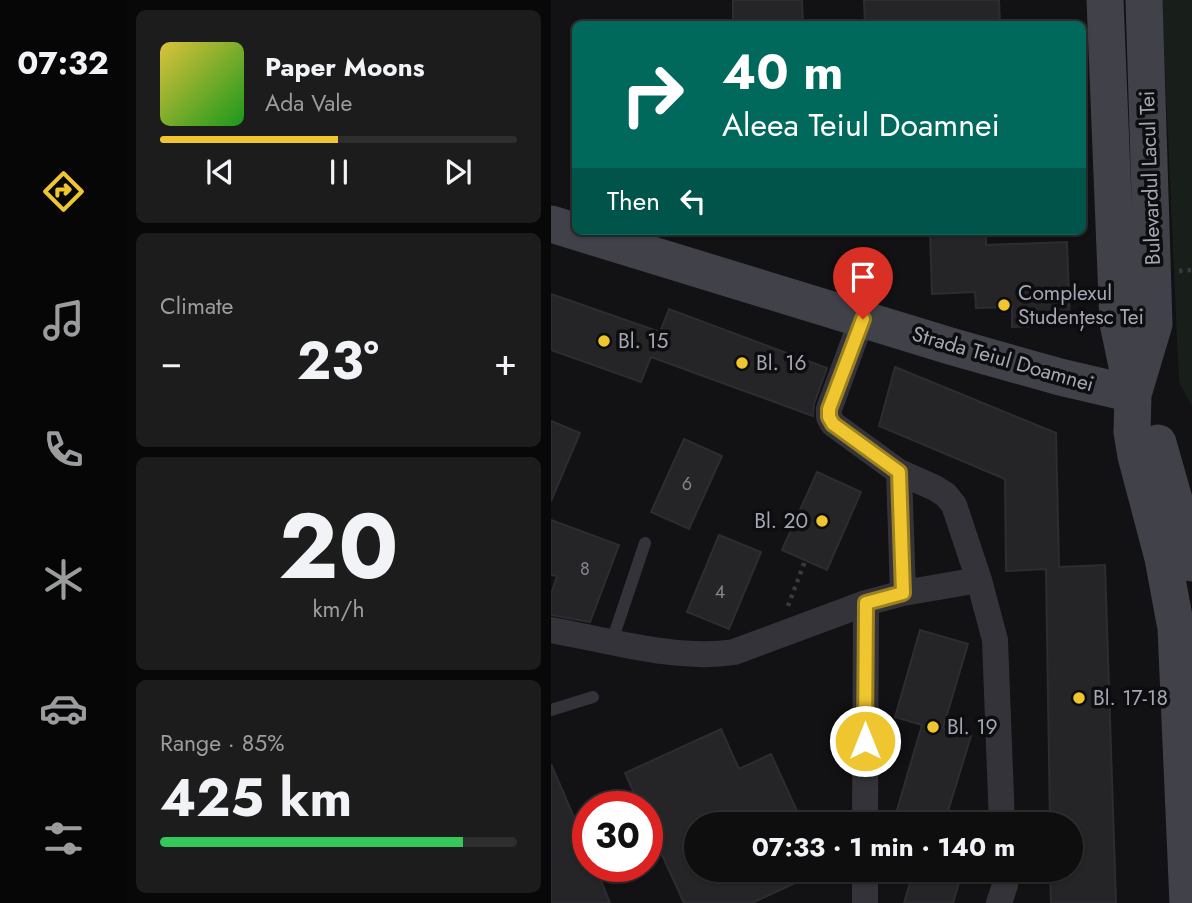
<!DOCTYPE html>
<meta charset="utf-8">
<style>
:root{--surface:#0e0e0f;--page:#1c1c1d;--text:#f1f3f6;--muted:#9b9c9e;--line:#2e2e2f;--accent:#efc62f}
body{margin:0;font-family:Jost,sans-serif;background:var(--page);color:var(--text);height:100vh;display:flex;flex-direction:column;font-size:26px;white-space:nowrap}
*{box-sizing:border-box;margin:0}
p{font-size:23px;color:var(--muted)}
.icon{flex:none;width:38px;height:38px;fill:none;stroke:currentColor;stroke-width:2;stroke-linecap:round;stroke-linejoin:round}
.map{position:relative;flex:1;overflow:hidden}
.drawer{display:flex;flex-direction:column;gap:10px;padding:10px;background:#080808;width:425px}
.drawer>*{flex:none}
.banner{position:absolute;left:21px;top:21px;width:514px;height:214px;border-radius:10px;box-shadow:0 2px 5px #0004,0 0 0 2px var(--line);background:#00695c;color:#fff;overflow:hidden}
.speed{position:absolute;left:21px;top:791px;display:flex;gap:14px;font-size:35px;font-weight:700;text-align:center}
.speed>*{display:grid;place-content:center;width:91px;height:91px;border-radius:50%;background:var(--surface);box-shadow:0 2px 5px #0004,0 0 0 2px var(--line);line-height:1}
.speed .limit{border:10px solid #d22;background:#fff;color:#111}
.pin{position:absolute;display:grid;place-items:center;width:60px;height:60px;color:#fff;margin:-72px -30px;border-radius:50% 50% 50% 0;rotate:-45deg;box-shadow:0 0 7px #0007}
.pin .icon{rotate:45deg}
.me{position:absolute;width:77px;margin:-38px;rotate:0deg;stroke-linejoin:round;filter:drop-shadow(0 0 5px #0008)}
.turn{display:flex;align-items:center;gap:24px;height:147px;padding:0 35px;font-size:32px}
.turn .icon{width:91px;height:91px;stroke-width:2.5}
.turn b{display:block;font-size:49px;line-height:60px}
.then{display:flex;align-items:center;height:66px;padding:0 35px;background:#0003;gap:14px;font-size:26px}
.big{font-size:52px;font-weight:700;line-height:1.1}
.drawer .widget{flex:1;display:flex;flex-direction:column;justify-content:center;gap:10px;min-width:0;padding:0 24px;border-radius:10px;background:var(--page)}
.drawer .dial{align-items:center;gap:0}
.dial b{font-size:91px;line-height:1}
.song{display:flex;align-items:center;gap:21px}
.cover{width:84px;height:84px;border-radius:10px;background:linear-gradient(135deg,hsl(50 70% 55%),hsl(120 70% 35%))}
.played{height:7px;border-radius:4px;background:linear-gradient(90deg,var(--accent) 50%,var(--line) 50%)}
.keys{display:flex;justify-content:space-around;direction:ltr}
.heat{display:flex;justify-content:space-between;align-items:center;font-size:38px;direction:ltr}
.charge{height:10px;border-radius:5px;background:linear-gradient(90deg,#34c759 85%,var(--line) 0)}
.trip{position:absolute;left:133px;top:812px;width:399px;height:70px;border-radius:35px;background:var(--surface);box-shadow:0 2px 5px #0004,0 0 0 2px var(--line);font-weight:700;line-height:70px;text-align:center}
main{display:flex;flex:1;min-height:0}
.tabs{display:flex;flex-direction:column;width:126px;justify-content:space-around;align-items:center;background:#060606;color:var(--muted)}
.tabs .icon{width:49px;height:49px}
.tabs .on{color:var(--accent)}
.tabs b{font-size:32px;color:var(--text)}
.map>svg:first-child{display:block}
.green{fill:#181e1a}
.building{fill:#252528;stroke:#2d2c30;stroke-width:2}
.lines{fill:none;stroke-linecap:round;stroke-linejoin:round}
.path{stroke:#393a40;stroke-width:4.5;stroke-dasharray:3.5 5;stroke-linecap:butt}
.lane{stroke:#333339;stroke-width:12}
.street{stroke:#333339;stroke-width:26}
.secondary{stroke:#414249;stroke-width:37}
.route-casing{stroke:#9b811f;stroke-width:18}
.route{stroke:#efc62f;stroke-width:12}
.poi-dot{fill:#efc62f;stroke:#0d0d0f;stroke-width:2.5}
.labels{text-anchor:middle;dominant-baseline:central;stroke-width:7;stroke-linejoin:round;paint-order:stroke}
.number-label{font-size:18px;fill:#848690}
.street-label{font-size:21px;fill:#a4a7b4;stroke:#0d0d0f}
.poi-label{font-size:21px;fill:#a4a7b4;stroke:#0d0d0f;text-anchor:start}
</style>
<main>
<nav class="tabs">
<b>07:32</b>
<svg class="icon on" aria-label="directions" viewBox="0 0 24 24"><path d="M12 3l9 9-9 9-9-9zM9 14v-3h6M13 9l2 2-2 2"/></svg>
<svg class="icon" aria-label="music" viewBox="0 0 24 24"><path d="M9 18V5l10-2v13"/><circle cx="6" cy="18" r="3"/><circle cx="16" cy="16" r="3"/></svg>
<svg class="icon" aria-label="phone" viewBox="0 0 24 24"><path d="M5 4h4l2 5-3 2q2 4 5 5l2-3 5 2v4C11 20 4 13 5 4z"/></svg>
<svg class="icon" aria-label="climate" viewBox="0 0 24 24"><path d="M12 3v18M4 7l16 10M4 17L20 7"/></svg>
<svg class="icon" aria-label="car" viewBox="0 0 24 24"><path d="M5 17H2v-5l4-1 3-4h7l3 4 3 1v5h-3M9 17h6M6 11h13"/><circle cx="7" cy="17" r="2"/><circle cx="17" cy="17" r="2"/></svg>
<svg class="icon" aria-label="filters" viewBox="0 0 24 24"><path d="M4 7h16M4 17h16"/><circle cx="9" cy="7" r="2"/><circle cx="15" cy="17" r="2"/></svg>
</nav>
<section class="drawer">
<div class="widget">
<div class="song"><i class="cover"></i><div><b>Paper Moons</b><p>Ada Vale</p></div></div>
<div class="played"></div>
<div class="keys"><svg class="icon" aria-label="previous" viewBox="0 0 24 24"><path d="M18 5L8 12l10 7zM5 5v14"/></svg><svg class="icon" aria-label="pause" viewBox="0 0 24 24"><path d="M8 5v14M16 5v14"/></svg><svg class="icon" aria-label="next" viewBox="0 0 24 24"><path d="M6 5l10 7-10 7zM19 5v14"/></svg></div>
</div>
<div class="widget"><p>Climate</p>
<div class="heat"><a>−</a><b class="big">23°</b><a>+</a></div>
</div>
<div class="widget dial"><b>20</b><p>km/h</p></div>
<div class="widget"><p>Range · 85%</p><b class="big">425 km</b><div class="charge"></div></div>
</section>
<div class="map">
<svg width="641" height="903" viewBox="0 0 641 903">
<rect width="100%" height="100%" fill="#121214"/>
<path class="green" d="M611 0H641V406L628 382Z"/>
<path class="building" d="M182 0H251L252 24H182Z
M313 0H448L449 24H314Z
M379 231H435V245L516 242 519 325 461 327V307L425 308 424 292 381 294Z
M0 294 109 332 118 309 276 368 263 404 262 416 100 357 90 382 0 350Z
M344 367 505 433 508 567 554 565 565 903H500L499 870H520V824H499L495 569 455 571 454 479 328 426Z
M0 421 29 433 0 501Z
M133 439 171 456 138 529 100 512Z
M266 472 310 492 276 570 231 550Z
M0 520 68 545 39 622 0 615V594L6 576 0 575Z
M168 535 210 552 178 629 136 612Z
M369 630 417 644 392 728 420 736 393 824 346 810 371 725 344 717Z
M170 729 188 769 220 754 252 824H145V870H235L242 884 201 903H133L96 822V807H89L74 773Z
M0 764 37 850V866H44L59 903H0Z
M363 870H412L402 903H353Z"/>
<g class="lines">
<path class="path" d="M628 271 641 270
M237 606 254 561"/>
<path class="lane" d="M61 641 94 543
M0 710 42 697"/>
<path class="street" d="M311 319 278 409V417L282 424 348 472 352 593
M348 472 384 488 395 495 403 505 428 580 444 640 451 824
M0 630C57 640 126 661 183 652L315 603 352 593 428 580
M314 824 315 603
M314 903V870
M448 903 454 885 453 870"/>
<path class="secondary" d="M554 0 567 323 582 394 581 432 585 456 612 558 625 628 637 903
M0 224 399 346 509 377 582 394
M583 391 603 324 593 0
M607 443 641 563"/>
</g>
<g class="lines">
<g class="route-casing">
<path id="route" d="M312 319 278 409V417L282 424 348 472 352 593 315 603 314 741"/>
</g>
<use href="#route" class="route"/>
</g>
<g class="poi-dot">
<circle cx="453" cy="305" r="7"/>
<circle cx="53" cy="341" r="7"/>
<circle cx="191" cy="363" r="7"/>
<circle cx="271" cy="521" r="7"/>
<circle cx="528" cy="698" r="7"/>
<circle cx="382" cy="727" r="7"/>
</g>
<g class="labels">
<g class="number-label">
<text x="136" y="484">6</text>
<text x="34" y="569">8</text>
<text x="169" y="592">4</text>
</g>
<g class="street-label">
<text transform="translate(599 178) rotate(-92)">Bulevardul Lacul Tei</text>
<text transform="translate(452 359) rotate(16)">Strada Teiul Doamnei</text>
</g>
<g class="poi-label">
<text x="467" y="293">Complexul<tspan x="467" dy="24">Studențesc Tei</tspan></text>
<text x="67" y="341">Bl. 15</text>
<text x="205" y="363">Bl. 16</text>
<text x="257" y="521" text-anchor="end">Bl. 20</text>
<text x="542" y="698">Bl. 17-18</text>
<text x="396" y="727">Bl. 19</text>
</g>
</g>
</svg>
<div class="speed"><div class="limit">30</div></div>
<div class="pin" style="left:312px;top:319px;background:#d93025"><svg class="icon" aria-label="arrive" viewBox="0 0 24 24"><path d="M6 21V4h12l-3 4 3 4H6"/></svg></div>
<svg class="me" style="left:314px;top:741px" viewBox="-20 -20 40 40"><circle r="17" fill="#efc62f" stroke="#fff" stroke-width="3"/><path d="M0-11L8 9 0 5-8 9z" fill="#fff"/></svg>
<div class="trip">07:33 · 1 min · 140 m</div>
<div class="banner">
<div class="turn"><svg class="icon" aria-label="right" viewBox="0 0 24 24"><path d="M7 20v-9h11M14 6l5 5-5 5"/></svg><div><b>40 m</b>Aleea Teiul Doamnei</div></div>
<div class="then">Then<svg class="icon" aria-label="left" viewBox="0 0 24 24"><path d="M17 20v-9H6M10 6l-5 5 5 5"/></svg></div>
</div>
</div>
</main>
